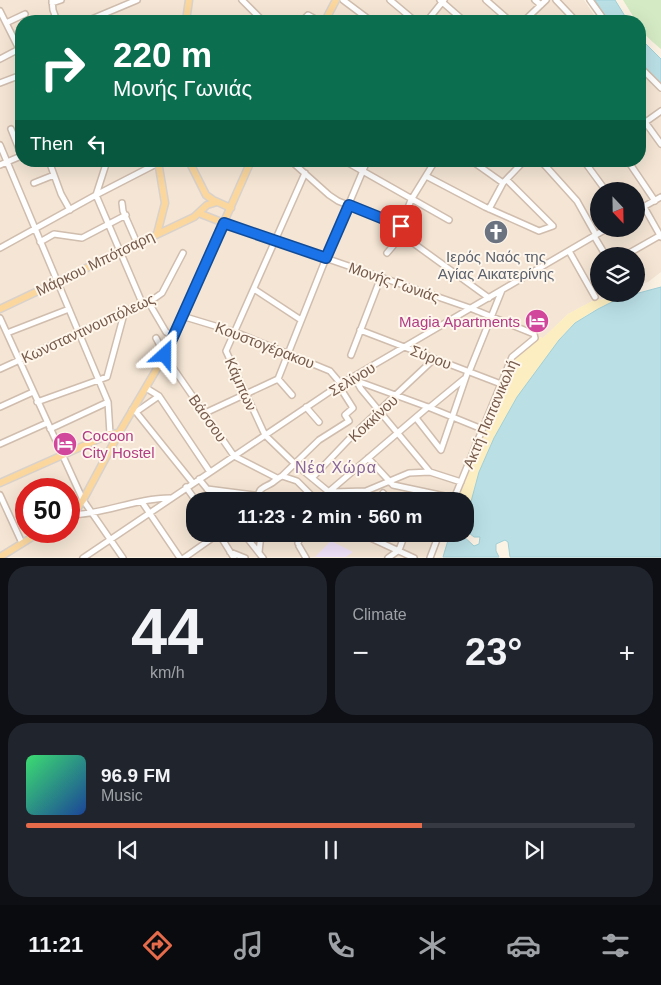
<!DOCTYPE html>
<meta charset="utf-8">
<style>
:root{--surface:#171b24;--page:#20242c;--text:#f1f3f6;--muted:#9ea1a6;--line:#363941;--accent:#e66b4b}
body{margin:0;font-family:Arial,sans-serif;background:var(--page);color:var(--text);height:100vh;display:flex;flex-direction:column;font-size:19px;white-space:nowrap}
*{box-sizing:border-box;margin:0}
p{font-size:16px;color:var(--muted)}
.icon{flex:none;width:28px;height:28px;fill:none;stroke:currentColor;stroke-width:2;stroke-linecap:round;stroke-linejoin:round}
.map{position:relative;height:558px;overflow:hidden}
.drawer{display:flex;flex-direction:column;gap:8px;padding:8px;background:#0d0f14;flex:1}
.drawer>*{flex:none}
.guide{position:absolute;left:15px;top:15px;width:631px;height:152px;border-radius:20px;box-shadow:0 5px 20px #0002;background:#0b6e4f;color:#fff;overflow:hidden}
.needle{width:32px;rotate:158deg}
.fabs{position:absolute;left:590px;top:182px;display:grid;gap:10px}
.fabs a{display:grid;place-items:center;width:55px;height:55px;border-radius:50%;background:var(--surface);box-shadow:0 5px 20px #0002;font-size:25px}
.speed{position:absolute;left:15px;top:478px;display:flex;gap:10px;font-size:25px;font-weight:700;text-align:center}
.speed>*{display:grid;place-content:center;width:65px;height:65px;border-radius:50%;background:var(--surface);box-shadow:0 5px 20px #0002;line-height:1}
.speed .limit{border:8px solid #d22;background:#fff;color:#111}
.pin{position:absolute;display:grid;place-items:center;width:42px;height:42px;color:#fff;margin:-21px;border-radius:10px;box-shadow:0 2px 8px #0006}
.me{position:absolute;width:55px;margin:-28px;rotate:24deg;stroke-linejoin:round;filter:drop-shadow(0 0 4px #0008)}
.turn{display:flex;align-items:center;gap:18px;height:105px;padding:0 15px;font-size:22px}
.turn .icon{width:65px;height:65px;stroke-width:2.5}
.turn b{display:block;font-size:35px;line-height:42px}
.then{display:flex;align-items:center;height:48px;padding:0 15px;background:#0003;gap:10px;font-size:19px}
.big{font-size:38px;font-weight:800;line-height:1.1}
.drawer .widget{flex:1;display:flex;flex-direction:column;justify-content:center;gap:8px;min-width:0;padding:0 18px;border-radius:20px;background:var(--page)}
.drawer .dial{align-items:center;gap:0}
.dial b{font-size:65px;line-height:1}
.song{display:flex;align-items:center;gap:15px}
.cover{width:60px;height:60px;border-radius:8px;background:linear-gradient(135deg,hsl(140 70% 55%),hsl(220 70% 35%))}
.played{height:5px;border-radius:2px;background:linear-gradient(90deg,var(--accent) 65%,var(--line) 65%)}
.keys{display:flex;justify-content:space-around;direction:ltr}
.heat{display:flex;justify-content:space-between;align-items:center;font-size:28px;direction:ltr}
.drawer .tiles{flex:1;display:grid;gap:8px;grid-template-columns:1fr 1fr}
.widget:last-child{grid-column:span 2}
.trip{position:absolute;left:186px;top:492px;width:288px;height:50px;border-radius:20px;background:var(--surface);box-shadow:0 5px 20px #0002;font-weight:800;line-height:50px;text-align:center}
.tabs{display:flex;height:80px;justify-content:space-around;align-items:center;background:#090b0e;color:var(--muted)}
.tabs .icon{width:35px;height:35px}
.tabs .active{color:var(--accent)}
.tabs b{font-size:22px;color:var(--text)}
.map>svg:first-child{display:block}
.residential{fill:#f4e5d4;fill-rule:evenodd}
.education{fill:#f0e2f9}
.green{fill:#d4eac4}
.sand{fill:#fceec0}
.water{fill:#bae0e6;stroke:#a0d0d8}
.lines{fill:none;stroke-linecap:round;stroke-linejoin:round}
.minor-casing{stroke:#d0bdae;stroke-width:8}
.major-casing{stroke:#d8d1cc;stroke-width:9}
.minor{stroke:#fff;stroke-width:5}
.major{stroke:#fbd79e;stroke-width:6}
.route-casing{stroke:#114b97;stroke-width:12}
.route{stroke:#1a73e8;stroke-width:9}
.labels{text-anchor:middle;dominant-baseline:central;stroke-width:4;stroke-linejoin:round;paint-order:stroke}
.worship-label{font-size:15px;fill:#5b616d;stroke:#fff7ec}
.street-label{font-size:15px;fill:#75594a;stroke:#fff7ec}
.hotel-label{font-size:15px;fill:#b23c85;stroke:#fff7ec;text-anchor:end}
.neighbourhood-label{font-size:16px;letter-spacing:1px;fill:#876699;stroke:#fff7ec}
</style>
<div class="map">
<svg width="661" height="558" viewBox="0 0 661 558">
<rect width="100%" height="100%" fill="#fcf3e5"/>
<path class="residential" d="M0 0H584L598 21H21V161H640V72L661 93V272L648 282 636 285V256H599V294H616L599 300 598 298 568 314 543 338 540 337 526 349 522 348 512 357 452 501H195V534H439L429 557H0ZM599 191H636V229H599ZM26 489H69V531H26Z"/>
<path class="education" d="M331 541 353 552 346 557H315Z"/>
<path class="green" d="M623 0H661V49C653 42 640 33 640 21H636Z"/>
<path class="sand" d="M620 294H636C611 301 588 311 569 329 557 340 549 355 539 369 510 409 487 443 474 493 471 507 464 518 469 533L465 530V501H457L516 358 540 337 543 338 568 314 598 298 599 300 611 298Z"/>
<path class="water" d="M595 0H615L628 21H608Z
M640 38 661 59V83L640 62Z
M661 287V557H510L508 542 505 540 496 544V551L499 557H443L449 537 451 534H461L474 546 479 544 480 537H474L469 533 467 521 469 509 479 472 494 438 517 397 559 340 575 323 598 309 620 298Z"/>
<g class="lines">
<g class="minor-casing">
<path id="minor" d="M52 0 53 10 57 21
M242 0 263 21
M343 0 371 21
M390 0 415 21
M440 0 464 21
M486 0 510 21
M535 0 541 5
M556 0 576 21
M590 0 605 21
M52 3 61 0
M0 11 19 49
M87 21 137 0
M302 21 308 15 319 21
M427 21 444 0
M524 21 546 0
M6 23 25 14
M0 59 21 48
M640 67 661 88
M0 83 21 75
M640 115 661 144
M640 126 661 111
M11 129 21 154
M0 145 108 402 110 434
M49 161 61 194 70 210
M291 161 329 195 338 201 401 226
M345 161 449 220
M472 161 503 183
M541 161 577 201 596 235
M584 161 606 191
M628 161 655 201
M0 165 21 156
M305 173 226 351 265 435 295 464 329 492 356 501
M426 176 485 207 539 231 553 226 507 180
M34 183 54 175
M96 195 143 305
M96 195 107 161
M122 203 123 211 137 243
M644 207 661 237
M489 209 503 183 524 161
M636 211 661 197
M224 223 470 308 534 334 535 338 512 357 453 501
M398 232 489 298
M594 236 606 256
M40 242 54 234 82 238 126 215
M0 248 96 195 162 161
M569 251 595 297
M387 253 393 246 411 200 435 161
M624 256 661 235
M254 289 301 320
M149 303 166 332 173 336
M182 316 235 332 330 371 341 384
M0 318 83 500 123 558
M360 330 501 384
M7 333 69 309
M156 338 169 362 234 456 277 478
M351 355 381 277
M0 369 155 298 162 293 183 253
M469 372 502 290
M354 377 361 389 430 472 461 482
M278 379 292 395
M357 381 428 407 482 429
M146 388 159 396 210 472
M37 402 107 377 124 314
M0 407 33 392
M306 407 319 422
M430 407 464 379
M132 410 136 412 193 483
M136 412 159 396
M205 413 278 379 326 258 367 161
M416 418 441 450 468 371
M50 429 108 402
M0 444 47 423
M368 458 393 485 454 498
M282 476 297 481 317 501
M312 478 352 436 434 359
M199 479 217 501
M186 487 196 501
M207 489 278 498 288 501
M332 492 366 491 409 473 430 472
M383 493 391 501
M0 495 22 543
M259 501C256 488 264 488 272 483 276 480 278 478 282 476L319 440 349 421 345 415 353 408 339 386
M318 501 428 407
M142 502 180 558
M71 515C104 514 137 498 170 498
M219 534 234 558
M244 534 263 558
M362 534 414 558
M298 543 302 534
M299 546 306 558
M399 550 405 534
M230 552 245 558
M259 552 261 534
M83 558 341 384 606 229
M184 558 218 534
M388 558 399 550
M430 558 439 534"/>
</g>
<g class="major-casing">
<path id="major" d="M186 21 189 0
M325 21 336 0
M189 161 206 195 213 200 231 208
M201 214 224 223
M157 234 165 203 158 161
M0 309 194 217 207 205 217 202
M0 483 110 434 119 433
M69 516 74 513 83 500 119 433 165 355 251 161
M0 557 42 531"/>
</g>
<use href="#minor" class="minor"/>
<use href="#major" class="major"/>
</g>
<g class="lines">
<g class="route-casing">
<path id="route" d="M165 355 224 223 326 258 349 205 401 226"/>
</g>
<use href="#route" class="route"/>
</g>
<defs>
<g id="church-disc" transform="scale(1.25)"><circle r="9.5" fill="#6b7280" stroke="#fff7ec"/><path d="M-1.2-6h2.4v3.5h3.3v2.4h-3.3V6h-2.4V-.1h-3.3v-2.4h3.3Z" fill="#fff"/></g>
<g id="hotel-disc" transform="scale(1.25)"><circle r="9.5" fill="#d1479c" stroke="#fff7ec"/><path d="M-6-4.5h1.5V1H6V5H4.5V3h-9V5H-6ZM-4 0a1.8 1.8 0 1 1 3.6 0ZM.5 0V-2.5h3Q6-2.5 6 0Z" fill="#fff"/></g>
</defs>
<g fill-rule="evenodd">
<use href="#church-disc" x="496" y="232"/>
<use href="#hotel-disc" x="537" y="321"/>
<use href="#hotel-disc" x="65" y="444"/>
</g>
<g class="labels">
<g class="worship-label">
<text x="496" y="256">Ιερός Ναός της<tspan x="496" dy="17">Αγίας Αικατερίνης</tspan></text>
</g>
<g class="street-label">
<text transform="translate(95 263) rotate(-26)">Μάρκου Μπότσαρη</text>
<text transform="translate(394 282) rotate(19)">Μονής Γωνιάς</text>
<text transform="translate(88 328) rotate(-25)">Κωνσταντινουπόλεως</text>
<text transform="translate(265 345) rotate(21)">Κουστογέρακου</text>
<text transform="translate(431 357) rotate(21)">Σύρου</text>
<text transform="translate(352 379) rotate(-31)">Σελίνου</text>
<text transform="translate(241 384) rotate(66)">Κάμπων</text>
<text transform="translate(490 414) rotate(-67)">Ακτή Παπανικολή</text>
<text transform="translate(208 418) rotate(55)">Βάσσου</text>
<text transform="translate(373 418) rotate(-43)">Κοκκίνου</text>
</g>
<g class="hotel-label">
<text x="520" y="321">Magia Apartments</text>
<text x="82" y="435" text-anchor="start">Cocoon<tspan x="82" dy="17">City Hostel</tspan></text>
</g>
<g class="neighbourhood-label">
<text x="336" y="467">Νέα Χώρα</text>
</g>
</g>
</svg>
<div class="fabs">
<a><svg class="needle" viewBox="-14 -14 28 28"><path d="M0-13l5 13h-10z" fill="#e53935"/><path d="M0 13l5-13h-10z" fill="#9ea1a6"/></svg></a>
<a><svg class="icon" aria-label="layers" viewBox="0 0 24 24"><path d="M12 4l9 5-9 5-9-5zM3 14l9 5 9-5"/></svg></a>
</div>
<div class="speed"><div class="limit">50</div></div>
<div class="pin" style="left:401px;top:226px;background:#d93025"><svg class="icon" aria-label="arrive" viewBox="0 0 24 24"><path d="M6 21V4h12l-3 4 3 4H6"/></svg></div>
<svg class="me" style="left:165px;top:355px" viewBox="-20 -20 40 40"><path d="M0-17L14 15 0 8-14 15z" fill="#1a73e8" stroke="#fff" stroke-width="4"/></svg>
<div class="trip">11:23 · 2 min · 560 m</div>
<div class="guide">
<div class="turn"><svg class="icon" aria-label="right" viewBox="0 0 24 24"><path d="M7 20v-9h11M14 6l5 5-5 5"/></svg><div><b>220 m</b>Μονής Γωνιάς</div></div>
<div class="then">Then<svg class="icon" aria-label="left" viewBox="0 0 24 24"><path d="M17 20v-9H6M10 6l-5 5 5 5"/></svg></div>
</div>
</div>
<section class="drawer">
<div class="tiles">
<div class="widget dial"><b>44</b><p>km/h</p></div>
<div class="widget"><p>Climate</p>
<div class="heat"><a>−</a><b class="big">23°</b><a>+</a></div>
</div>
<div class="widget">
<div class="song"><i class="cover"></i><div><b>96.9 FM</b><p>Music</p></div></div>
<div class="played"></div>
<div class="keys"><svg class="icon" aria-label="previous" viewBox="0 0 24 24"><path d="M18 5L8 12l10 7zM5 5v14"/></svg><svg class="icon" aria-label="pause" viewBox="0 0 24 24"><path d="M8 5v14M16 5v14"/></svg><svg class="icon" aria-label="next" viewBox="0 0 24 24"><path d="M6 5l10 7-10 7zM19 5v14"/></svg></div>
</div>
</div>
</section>
<nav class="tabs">
<b>11:21</b>
<svg class="icon active" aria-label="directions" viewBox="0 0 24 24"><path d="M12 3l9 9-9 9-9-9zM9 14v-3h6M13 9l2 2-2 2"/></svg>
<svg class="icon" aria-label="music" viewBox="0 0 24 24"><path d="M9 18V5l10-2v13"/><circle cx="6" cy="18" r="3"/><circle cx="16" cy="16" r="3"/></svg>
<svg class="icon" aria-label="phone" viewBox="0 0 24 24"><path d="M5 4h4l2 5-3 2q2 4 5 5l2-3 5 2v4C11 20 4 13 5 4z"/></svg>
<svg class="icon" aria-label="climate" viewBox="0 0 24 24"><path d="M12 3v18M4 7l16 10M4 17L20 7"/></svg>
<svg class="icon" aria-label="car" viewBox="0 0 24 24"><path d="M5 17H2v-5l4-1 3-4h7l3 4 3 1v5h-3M9 17h6M6 11h13"/><circle cx="7" cy="17" r="2"/><circle cx="17" cy="17" r="2"/></svg>
<svg class="icon" aria-label="filters" viewBox="0 0 24 24"><path d="M4 7h16M4 17h16"/><circle cx="9" cy="7" r="2"/><circle cx="15" cy="17" r="2"/></svg>
</nav>
